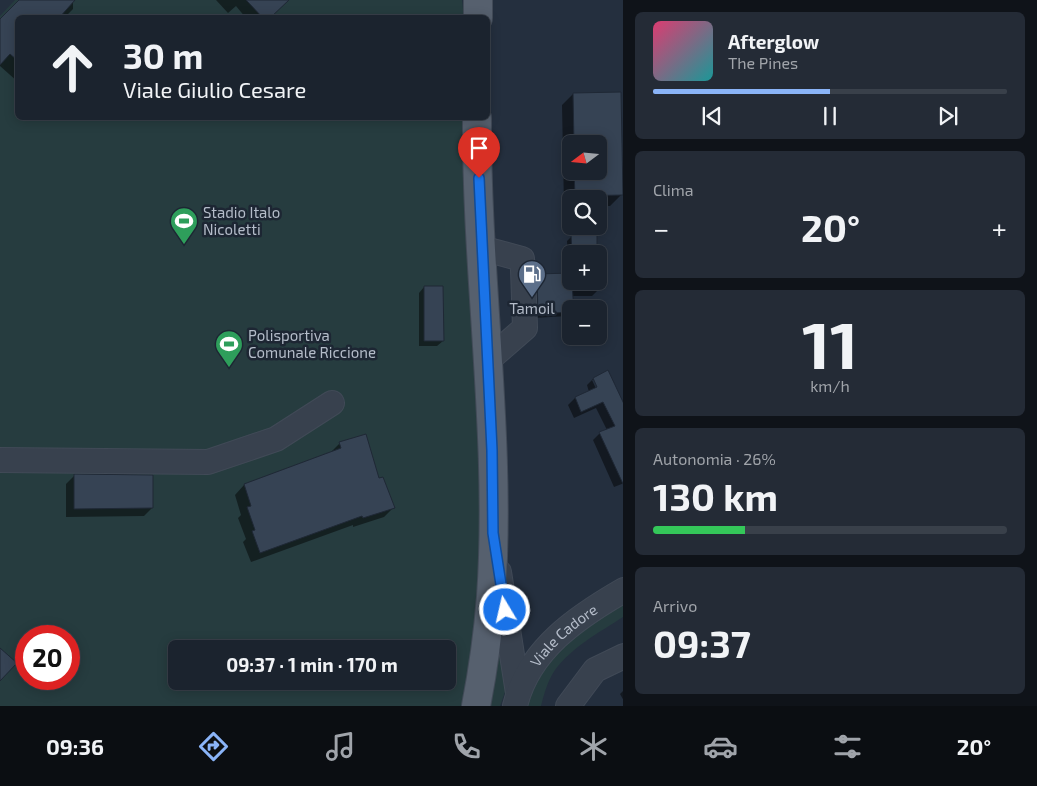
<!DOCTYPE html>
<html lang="it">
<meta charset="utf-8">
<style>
:root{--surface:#1b232e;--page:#242b36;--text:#f1f3f6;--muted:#a0a4aa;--line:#39404a;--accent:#8ab4f8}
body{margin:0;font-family:"Exo 2",sans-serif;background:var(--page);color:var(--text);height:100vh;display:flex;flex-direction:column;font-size:19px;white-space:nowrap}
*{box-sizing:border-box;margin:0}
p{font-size:16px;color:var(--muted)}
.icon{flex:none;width:28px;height:28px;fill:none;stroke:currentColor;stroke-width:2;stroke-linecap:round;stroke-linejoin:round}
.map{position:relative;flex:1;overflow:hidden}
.sheet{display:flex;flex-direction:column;gap:12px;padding:12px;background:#0f1319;width:414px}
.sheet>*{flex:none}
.guide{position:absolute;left:15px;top:15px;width:475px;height:105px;border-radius:8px;box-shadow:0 2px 12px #0003,0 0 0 1px var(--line);background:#1b232e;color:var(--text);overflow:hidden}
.needle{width:32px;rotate:254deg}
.buttons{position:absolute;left:562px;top:135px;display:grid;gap:10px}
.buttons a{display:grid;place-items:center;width:45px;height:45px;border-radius:8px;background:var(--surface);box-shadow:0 2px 12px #0003,0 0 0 1px var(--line);font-size:25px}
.speed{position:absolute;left:15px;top:625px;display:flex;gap:10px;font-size:25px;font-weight:700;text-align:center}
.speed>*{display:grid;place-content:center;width:65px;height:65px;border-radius:50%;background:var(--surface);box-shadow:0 2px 12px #0003,0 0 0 1px var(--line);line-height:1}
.speed .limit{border:8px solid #d22;background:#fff;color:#111}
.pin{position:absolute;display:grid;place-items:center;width:42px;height:42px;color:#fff;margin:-51px -21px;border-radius:50% 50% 50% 0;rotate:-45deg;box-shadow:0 0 5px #0007}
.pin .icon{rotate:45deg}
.me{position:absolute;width:55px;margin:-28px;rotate:351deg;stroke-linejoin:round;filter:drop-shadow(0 0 4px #0008)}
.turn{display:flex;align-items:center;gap:18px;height:105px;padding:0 25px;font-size:22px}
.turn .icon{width:65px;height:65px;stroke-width:2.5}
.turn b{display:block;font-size:35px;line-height:42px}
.big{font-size:38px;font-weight:700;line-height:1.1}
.sheet .card{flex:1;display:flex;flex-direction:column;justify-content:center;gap:8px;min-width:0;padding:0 18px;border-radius:8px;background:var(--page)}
.sheet .dial{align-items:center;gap:0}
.dial b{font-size:65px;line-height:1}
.song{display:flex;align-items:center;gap:15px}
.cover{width:60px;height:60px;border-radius:8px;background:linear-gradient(135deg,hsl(340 70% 55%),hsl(180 70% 35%))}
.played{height:5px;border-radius:2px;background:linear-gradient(90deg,var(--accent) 50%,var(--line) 50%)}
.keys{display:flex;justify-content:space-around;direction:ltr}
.heat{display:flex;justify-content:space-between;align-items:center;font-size:28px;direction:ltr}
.charge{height:8px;border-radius:4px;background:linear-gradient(90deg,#34c759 26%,var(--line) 0)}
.trip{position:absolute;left:168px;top:640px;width:288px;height:50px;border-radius:8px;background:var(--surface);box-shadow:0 2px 12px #0003,0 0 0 1px var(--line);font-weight:700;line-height:50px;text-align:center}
.tabs{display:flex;height:80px;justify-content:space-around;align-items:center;background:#0b0e12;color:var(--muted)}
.tabs .icon{width:35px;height:35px}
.tabs .current{color:var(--accent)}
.tabs b{font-size:22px;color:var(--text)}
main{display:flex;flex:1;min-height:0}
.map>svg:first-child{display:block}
.green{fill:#263c3f;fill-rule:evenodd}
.shadow{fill:#0007;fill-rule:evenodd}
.building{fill:#364354;stroke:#1f2835}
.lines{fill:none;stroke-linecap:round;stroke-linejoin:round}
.minor-casing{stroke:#414a57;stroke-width:26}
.major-casing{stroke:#414a57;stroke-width:30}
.minor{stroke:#38414e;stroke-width:24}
.major{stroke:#56606e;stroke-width:28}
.route-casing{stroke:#114b97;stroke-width:12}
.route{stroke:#1a73e8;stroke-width:9}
.labels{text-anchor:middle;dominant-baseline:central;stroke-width:5;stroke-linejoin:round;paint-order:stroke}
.poi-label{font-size:15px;fill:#b4bcc9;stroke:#1d2633;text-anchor:start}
.street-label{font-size:15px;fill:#b4bcc9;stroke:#1d2633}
</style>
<main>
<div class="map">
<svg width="624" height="706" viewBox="0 0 624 706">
<rect width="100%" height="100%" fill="#242f3e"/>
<path class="green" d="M15 0H462L464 17 18 18V118H465L482 467 477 642 463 706H0V16ZM26 636H69V679H26ZM176 649H446V681H176Z
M623 604V617C600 632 572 647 555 670 548 680 544 694 541 706H527C538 658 583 626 623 604Z
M505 651V692L500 706H490L500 652Z"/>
<path class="shadow" d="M20 0H73V9L64 18H18V82L0 66V21Z
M216 0H287L269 18H246L236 6 228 13Z
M620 93 621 195 610 206H599V199H571V207H564L562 105 573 94ZM571 144H599V171H571Z
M572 236 596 254H571V281H596L597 291 592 296H572L571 314 568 316 534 318 533 280 537 276 569 274 567 241Z
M424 287 443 341 437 346H419V293Z
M608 372 624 407V483L614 487 593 440 600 433 607 430 596 408 574 418 568 405 575 398 589 392 587 385 593 379ZM592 380H595L601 392 598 393Z
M340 443 378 480 393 508 384 517 353 527V525L251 562 243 542 246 539 238 518 241 515 235 495 244 485 330 453Z
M74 476 152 508 144 516 66 517V484Z
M624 690V701L620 694Z"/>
<path class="building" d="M19 0H75L59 18H18V61L10 54 0 65V19Z
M246 0H289L270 18H263Z
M621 92 623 195 575 196 574 171H599V144H574L573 93Z
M597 234V254H572L571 235Z
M571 273 574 309H571V312L538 314 537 274Z
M424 286H443L444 341H424Z
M608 370 624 404V486L599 432 615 426 603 402 581 412 575 397 597 387 593 378Z
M366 434 379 478 383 477 395 508 363 518 362 516 260 553 252 531 255 530 247 507 251 506 244 484 341 448 339 442Z
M74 474 153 475V508L74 509Z
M0 648 17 663 0 681Z"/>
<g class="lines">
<g class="minor-casing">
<g id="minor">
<path d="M481 248 522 259 523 269 525 328 487 361"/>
<path d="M0 460 208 462 276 439 332 403"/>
<path d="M499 572 518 693"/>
<path id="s1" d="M515 706C528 650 577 617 624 590"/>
<path d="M568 706 595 670 624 656"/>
</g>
</g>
<g class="major-casing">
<path id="major" d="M478 0V18
M476 706C483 670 488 634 491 597 502 438 476 277 477 118"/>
</g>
<use href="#minor" class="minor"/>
<use href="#major" class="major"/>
</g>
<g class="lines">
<g class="route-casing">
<path id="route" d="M479 178 492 450 493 533 505 610"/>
</g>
<use href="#route" class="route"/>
</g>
<defs>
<g id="stadium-pin" transform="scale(1.4375)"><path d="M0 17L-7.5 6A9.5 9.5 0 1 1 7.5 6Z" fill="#2e9e5b" stroke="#1d2633"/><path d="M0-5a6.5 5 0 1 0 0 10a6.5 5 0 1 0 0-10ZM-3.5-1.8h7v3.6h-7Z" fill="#fff"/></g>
<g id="fuel-pin" transform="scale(1.4375)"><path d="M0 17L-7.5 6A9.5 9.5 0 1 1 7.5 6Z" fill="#5c6f8a" stroke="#1d2633"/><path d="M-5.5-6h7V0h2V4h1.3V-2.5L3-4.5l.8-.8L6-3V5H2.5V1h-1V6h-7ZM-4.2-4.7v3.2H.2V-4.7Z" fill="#fff"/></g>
</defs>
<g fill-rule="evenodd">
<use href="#stadium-pin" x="184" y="221"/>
<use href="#fuel-pin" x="532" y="274"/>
<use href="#stadium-pin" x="229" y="344"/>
</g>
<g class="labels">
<g class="poi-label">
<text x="203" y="212">Stadio Italo<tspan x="203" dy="17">Nicoletti</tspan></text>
<text x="532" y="308" text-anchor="middle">Tamoil</text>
<text x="248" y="335">Polisportiva<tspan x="248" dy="17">Comunale Riccione</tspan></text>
</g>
<g class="street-label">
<text stroke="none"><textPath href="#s1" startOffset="88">Viale Cadore</textPath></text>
</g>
</g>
</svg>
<div class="buttons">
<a><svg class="needle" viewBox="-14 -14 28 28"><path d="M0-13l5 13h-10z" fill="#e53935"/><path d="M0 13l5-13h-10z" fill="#a0a4aa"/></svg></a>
<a><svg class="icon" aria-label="search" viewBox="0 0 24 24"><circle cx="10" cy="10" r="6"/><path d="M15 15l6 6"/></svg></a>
<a>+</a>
<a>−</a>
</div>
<div class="speed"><div class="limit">20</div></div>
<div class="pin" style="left:479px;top:178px;background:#d93025"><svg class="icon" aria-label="arrive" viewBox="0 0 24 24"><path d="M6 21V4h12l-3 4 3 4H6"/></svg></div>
<svg class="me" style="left:505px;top:610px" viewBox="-20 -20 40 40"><circle r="17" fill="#1a73e8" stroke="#fff" stroke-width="3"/><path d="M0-11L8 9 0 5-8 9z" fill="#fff"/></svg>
<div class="trip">09:37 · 1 min · 170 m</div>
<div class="guide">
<div class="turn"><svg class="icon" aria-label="ahead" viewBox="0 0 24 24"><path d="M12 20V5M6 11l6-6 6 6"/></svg><div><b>30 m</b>Viale Giulio Cesare</div></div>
</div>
</div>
<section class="sheet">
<div class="card">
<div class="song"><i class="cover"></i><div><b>Afterglow</b><p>The Pines</p></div></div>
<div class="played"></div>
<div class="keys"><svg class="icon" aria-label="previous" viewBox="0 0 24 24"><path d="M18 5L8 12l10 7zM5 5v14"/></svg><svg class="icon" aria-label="pause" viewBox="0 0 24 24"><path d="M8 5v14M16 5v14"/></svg><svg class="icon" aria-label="next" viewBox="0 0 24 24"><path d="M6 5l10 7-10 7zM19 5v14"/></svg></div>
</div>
<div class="card"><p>Clima</p>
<div class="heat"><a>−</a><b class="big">20°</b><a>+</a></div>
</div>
<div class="card dial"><b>11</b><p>km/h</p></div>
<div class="card"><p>Autonomia · 26%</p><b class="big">130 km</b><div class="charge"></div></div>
<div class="card"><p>Arrivo</p><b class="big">09:37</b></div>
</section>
</main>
<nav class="tabs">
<b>09:36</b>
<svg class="icon current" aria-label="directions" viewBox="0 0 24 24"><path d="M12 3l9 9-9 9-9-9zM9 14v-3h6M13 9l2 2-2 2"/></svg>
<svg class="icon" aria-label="music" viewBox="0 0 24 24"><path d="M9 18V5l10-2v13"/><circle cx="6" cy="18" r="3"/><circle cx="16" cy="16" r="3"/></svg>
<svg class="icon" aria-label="phone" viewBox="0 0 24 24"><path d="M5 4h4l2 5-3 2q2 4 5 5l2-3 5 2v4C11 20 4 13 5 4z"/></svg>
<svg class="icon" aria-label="climate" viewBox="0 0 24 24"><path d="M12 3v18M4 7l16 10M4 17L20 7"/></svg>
<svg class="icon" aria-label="car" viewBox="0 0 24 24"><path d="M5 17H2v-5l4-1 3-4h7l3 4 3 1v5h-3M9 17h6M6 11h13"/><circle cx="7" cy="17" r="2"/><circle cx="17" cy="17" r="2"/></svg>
<svg class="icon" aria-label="filters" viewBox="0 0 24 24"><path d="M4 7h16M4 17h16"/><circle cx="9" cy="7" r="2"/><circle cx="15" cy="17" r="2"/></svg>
<b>20°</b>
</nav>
